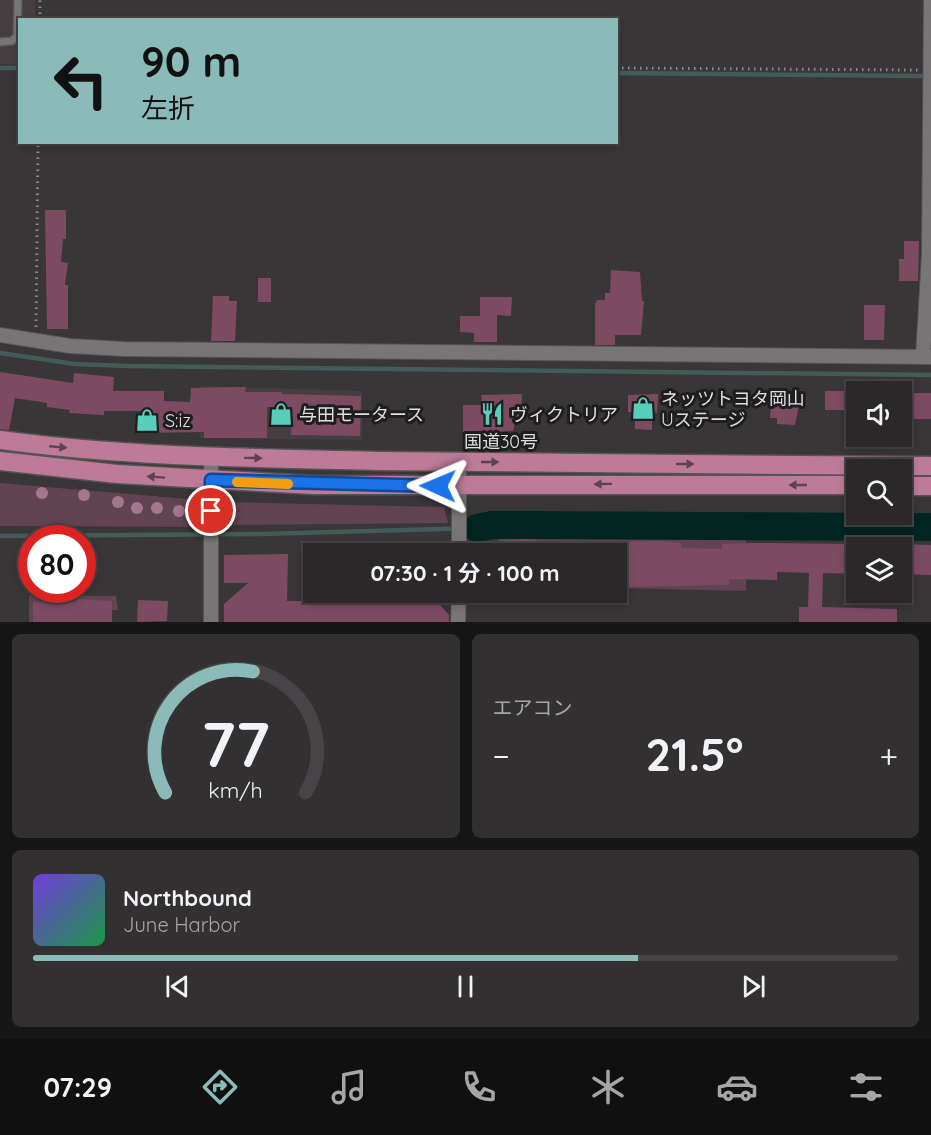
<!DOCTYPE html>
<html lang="ja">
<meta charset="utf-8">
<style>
:root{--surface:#2a2829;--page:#323031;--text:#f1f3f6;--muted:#a5a6a8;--line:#464446;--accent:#8bbbb9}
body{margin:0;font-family:Quicksand,"Noto Sans JP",sans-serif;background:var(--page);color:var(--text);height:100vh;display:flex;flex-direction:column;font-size:22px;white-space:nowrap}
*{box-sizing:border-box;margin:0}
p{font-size:20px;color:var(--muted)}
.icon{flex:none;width:33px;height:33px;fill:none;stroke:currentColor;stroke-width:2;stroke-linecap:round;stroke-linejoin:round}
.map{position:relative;height:622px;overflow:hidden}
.details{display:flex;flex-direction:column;gap:12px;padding:12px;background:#171617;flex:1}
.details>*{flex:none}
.hud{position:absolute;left:18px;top:18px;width:600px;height:126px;border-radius:0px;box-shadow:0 3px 9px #0003,0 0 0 2px var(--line);background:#8bbbb9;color:#111;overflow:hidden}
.buttons{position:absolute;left:846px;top:381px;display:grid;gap:12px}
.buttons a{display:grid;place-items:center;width:66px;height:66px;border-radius:0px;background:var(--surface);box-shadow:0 3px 9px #0003,0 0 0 2px var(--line);font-size:30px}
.speed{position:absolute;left:18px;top:525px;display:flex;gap:12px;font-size:30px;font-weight:700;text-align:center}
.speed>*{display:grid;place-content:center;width:78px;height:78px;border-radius:50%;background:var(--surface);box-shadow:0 3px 9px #0003,0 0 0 2px var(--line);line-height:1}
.speed .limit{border:9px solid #d22;background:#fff;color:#111}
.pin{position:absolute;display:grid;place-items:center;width:51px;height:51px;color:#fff;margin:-26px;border:3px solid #fff;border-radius:50%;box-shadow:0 2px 6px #0007}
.me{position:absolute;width:66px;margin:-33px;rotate:271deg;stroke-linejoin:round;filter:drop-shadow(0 0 4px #0008)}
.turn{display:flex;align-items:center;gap:21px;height:126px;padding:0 24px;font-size:27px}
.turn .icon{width:78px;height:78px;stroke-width:2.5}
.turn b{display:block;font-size:42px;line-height:51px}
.big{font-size:45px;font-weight:700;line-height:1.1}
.details .tile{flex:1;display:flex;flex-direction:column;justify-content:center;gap:9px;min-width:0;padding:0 21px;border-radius:9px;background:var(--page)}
.details .dial{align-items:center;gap:0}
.dial svg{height:156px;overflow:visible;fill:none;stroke:var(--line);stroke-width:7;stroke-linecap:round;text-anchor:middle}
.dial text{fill:var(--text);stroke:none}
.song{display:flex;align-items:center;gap:18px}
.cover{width:72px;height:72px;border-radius:9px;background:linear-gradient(135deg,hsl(260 70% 55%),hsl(140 70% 35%))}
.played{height:6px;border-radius:3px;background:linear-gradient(90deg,var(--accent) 70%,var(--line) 70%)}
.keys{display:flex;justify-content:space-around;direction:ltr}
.heat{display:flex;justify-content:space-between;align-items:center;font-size:33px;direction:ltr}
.details .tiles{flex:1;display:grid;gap:12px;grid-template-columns:1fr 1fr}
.tile:last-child{grid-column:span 2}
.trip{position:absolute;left:303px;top:543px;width:324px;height:60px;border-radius:0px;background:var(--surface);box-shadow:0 3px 9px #0003,0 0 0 2px var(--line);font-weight:700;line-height:60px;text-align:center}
.tabs{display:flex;height:96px;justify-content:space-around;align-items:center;background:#111010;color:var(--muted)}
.tabs .icon{width:42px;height:42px}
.tabs .current{color:var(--accent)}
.tabs b{font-size:27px;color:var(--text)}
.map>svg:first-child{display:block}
.built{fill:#463d41}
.green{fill:#624351}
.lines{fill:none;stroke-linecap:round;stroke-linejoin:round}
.stream{stroke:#435c59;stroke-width:4.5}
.river{stroke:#002520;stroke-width:28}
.building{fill:#7c4b62}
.lane-casing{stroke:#555354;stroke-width:10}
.street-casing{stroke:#555354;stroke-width:16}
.highway-casing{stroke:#555354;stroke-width:21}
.path{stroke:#8c8a8b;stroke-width:3;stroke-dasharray:1.5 4.5;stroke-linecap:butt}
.lane{stroke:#787576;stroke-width:7}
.street{stroke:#787576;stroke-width:14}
.highway{stroke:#bd7b99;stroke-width:18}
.tree{fill:#a4778c}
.oneway{fill:#5e434f}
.route-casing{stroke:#114b97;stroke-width:15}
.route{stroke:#1a73e8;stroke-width:10}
.slow{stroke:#f59e0b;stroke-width:10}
.labels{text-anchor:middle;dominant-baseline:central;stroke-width:6;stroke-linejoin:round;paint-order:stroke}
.poi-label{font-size:18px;fill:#dfddde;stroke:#1f1e1e;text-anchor:start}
.street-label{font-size:18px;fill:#dfddde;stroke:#1f1e1e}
</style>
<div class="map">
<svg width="931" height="622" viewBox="0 0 931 622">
<rect width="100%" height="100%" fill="#383637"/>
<path class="built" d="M0 0H35V19L20 20 19 65 0 64Z
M201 386 362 391V440L200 438Z"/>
<path class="green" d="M0 483 200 500 201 527 0 526Z
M220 502 444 507 448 523 220 525Z
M498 537 746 539V591L617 588 616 554H498Z
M29 595 116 596 118 610H112V622H29Z"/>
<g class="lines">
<path class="stream" d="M0 68H20
M616 73 923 76
M0 353 75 364 128 366 931 375
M0 536 262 534 477 528"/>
<path class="river" d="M477 528 492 525 931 527"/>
</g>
<path class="building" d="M45 210H66V239H63L61 262 68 263 65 285H68V329H47Z
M904 241H919L918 281H899V259H904Z
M611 270 640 272 642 301H644L641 335H615V345H595V304L597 300H605V293H610Z
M258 278H271V302H258Z
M213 296H229V301H237L235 341H211Z
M480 297H512L511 316 497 315V342H474V333L460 332V316H480Z
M864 305H885L884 340H864Z
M0 372 73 383 74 373 114 377 113 391H164V401L190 402 191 388 233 387H246L245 392H282V394L361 396 360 436 291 435 292 407H267V438H204V432L141 433V411H104V415L69 413 70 410 47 407V403L15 398 9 430 0 429Z
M825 391H856V410H825Z
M902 393H931V419H902Z
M522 394 521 423H515L513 431 463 433V405H482L481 395Z
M658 394 657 413 652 412V430L635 429V412H628V395Z
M778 399H791V404L799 405 795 425 777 424V418H770L771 404H778Z
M524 539 537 540 536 554H498V541Z
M581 541H604V554H581Z
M658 541 681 543V548L722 549V544L751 543 856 544V574L823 573 822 607 897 609V622H799V607H808L809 573 777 572V580L729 579V585L616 587V542Z
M902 544 931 545V575L902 574Z
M288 554 287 601 424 602 440 605 449 615V622H224V604L248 583H224V555Z
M76 599 112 601V622H33V602H76Z
M138 600 168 601 167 621 137 622Z"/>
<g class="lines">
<g class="lane-casing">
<path id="lane" d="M0 42 12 41 17 36 18 0"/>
</g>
<g class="street-casing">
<path id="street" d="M0 335 70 346 124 349 931 357
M923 357 929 254 931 0
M459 554V462
M211 622V457
M458 622 459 592"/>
</g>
<g class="highway-casing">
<path id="highway" d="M0 440C126 457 252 458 379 461 563 464 747 464 931 466
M0 461 117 474 313 485H856
M902 486H931"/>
</g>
<path class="path" d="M40 20V0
M616 68 918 70
M36 327 38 142"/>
<use href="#lane" class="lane"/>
<use href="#street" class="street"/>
<use href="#highway" class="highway"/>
</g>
<g class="tree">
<circle cx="42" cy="493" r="6"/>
<circle cx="84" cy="495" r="6"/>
<circle cx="118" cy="502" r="6"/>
<circle cx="137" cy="508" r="6"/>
<circle cx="157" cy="508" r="6"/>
<circle cx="179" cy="511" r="6"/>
</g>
<defs><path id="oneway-solid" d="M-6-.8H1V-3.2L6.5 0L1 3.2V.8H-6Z" transform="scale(1.5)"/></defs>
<g class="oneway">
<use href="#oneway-solid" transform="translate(58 447) rotate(5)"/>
<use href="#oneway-solid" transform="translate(253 458) rotate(1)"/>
<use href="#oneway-solid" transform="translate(490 462)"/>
<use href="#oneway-solid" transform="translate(685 464)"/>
<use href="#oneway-solid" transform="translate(156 477) rotate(-176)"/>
<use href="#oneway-solid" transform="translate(603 484) rotate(179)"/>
<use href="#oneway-solid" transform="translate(798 485) rotate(-180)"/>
</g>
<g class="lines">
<g class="route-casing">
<path id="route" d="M211 511V480L438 486"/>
</g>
<use href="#route" class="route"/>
<path class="slow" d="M237 482 288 484"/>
</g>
<defs>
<g id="shop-bare" transform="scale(1.8)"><path d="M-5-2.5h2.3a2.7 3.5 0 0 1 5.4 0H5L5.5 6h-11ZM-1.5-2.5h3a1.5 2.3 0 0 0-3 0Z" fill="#5acebd" stroke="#1f1e1e" stroke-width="2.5" paint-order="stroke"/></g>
<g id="restaurant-bare" transform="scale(1.8)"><path d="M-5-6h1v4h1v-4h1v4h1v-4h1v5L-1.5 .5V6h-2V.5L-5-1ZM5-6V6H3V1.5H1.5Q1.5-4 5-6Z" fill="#5acebd" stroke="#1f1e1e" stroke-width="2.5" paint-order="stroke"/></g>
</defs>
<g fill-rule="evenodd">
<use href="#shop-bare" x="643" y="408"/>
<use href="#shop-bare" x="281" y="414"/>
<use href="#restaurant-bare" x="492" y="414"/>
<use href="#shop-bare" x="147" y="420"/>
</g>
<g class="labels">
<g class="poi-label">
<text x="661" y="398">ネッツトヨタ岡山<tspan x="661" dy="21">Uステージ</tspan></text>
<text x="299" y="414">与田モータース</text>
<text x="510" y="414">ヴィクトリア</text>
<text x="165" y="420">S:iz</text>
</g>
<g class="street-label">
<text x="501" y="441">国道30号</text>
</g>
</g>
</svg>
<div class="buttons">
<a><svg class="icon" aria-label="sound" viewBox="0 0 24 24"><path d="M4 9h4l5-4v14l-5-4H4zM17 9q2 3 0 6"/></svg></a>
<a><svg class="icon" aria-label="search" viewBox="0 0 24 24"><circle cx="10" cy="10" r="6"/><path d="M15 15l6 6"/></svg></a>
<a><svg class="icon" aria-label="layers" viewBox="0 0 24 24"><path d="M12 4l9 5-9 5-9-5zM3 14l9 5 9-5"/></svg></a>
</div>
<div class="speed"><div class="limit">80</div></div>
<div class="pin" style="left:211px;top:511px;background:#d93025"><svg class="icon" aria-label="arrive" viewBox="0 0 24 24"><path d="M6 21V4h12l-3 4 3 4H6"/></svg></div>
<svg class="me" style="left:438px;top:486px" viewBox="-20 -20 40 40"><path d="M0-17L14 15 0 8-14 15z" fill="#1a73e8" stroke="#fff" stroke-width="4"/></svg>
<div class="trip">07:30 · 1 分 · 100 m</div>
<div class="hud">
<div class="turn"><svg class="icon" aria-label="left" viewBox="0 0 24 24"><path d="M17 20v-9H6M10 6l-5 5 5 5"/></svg><div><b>90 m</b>左折</div></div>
</div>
</div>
<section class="details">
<div class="tiles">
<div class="tile dial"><svg viewBox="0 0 100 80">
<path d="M14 69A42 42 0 1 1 86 69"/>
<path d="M14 69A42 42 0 0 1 59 7" stroke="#8bbbb9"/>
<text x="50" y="56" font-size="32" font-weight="700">77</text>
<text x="50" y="72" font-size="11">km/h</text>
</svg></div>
<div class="tile"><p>エアコン</p>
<div class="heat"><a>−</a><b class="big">21.5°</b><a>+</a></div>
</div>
<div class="tile">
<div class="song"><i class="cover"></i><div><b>Northbound</b><p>June Harbor</p></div></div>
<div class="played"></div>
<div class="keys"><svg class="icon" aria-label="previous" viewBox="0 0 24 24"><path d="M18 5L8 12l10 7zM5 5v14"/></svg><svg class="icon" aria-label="pause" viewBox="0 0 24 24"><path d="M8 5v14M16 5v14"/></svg><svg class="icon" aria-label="next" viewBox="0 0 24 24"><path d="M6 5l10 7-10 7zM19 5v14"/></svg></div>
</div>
</div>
</section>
<nav class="tabs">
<b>07:29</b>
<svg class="icon current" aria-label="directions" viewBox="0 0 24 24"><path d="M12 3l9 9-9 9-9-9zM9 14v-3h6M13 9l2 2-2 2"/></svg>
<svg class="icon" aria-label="music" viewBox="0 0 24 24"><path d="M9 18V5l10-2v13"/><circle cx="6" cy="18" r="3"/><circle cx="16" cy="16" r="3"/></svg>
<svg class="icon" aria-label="phone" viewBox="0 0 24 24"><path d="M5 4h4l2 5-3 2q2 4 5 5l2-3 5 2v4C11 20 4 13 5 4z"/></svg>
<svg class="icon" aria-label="climate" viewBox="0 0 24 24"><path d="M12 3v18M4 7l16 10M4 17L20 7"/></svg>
<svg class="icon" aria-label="car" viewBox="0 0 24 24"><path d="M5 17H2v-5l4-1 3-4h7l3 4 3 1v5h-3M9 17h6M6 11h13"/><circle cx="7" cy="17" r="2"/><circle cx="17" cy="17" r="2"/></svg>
<svg class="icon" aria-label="filters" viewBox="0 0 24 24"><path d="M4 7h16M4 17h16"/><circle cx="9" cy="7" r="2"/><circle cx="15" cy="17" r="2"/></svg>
</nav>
